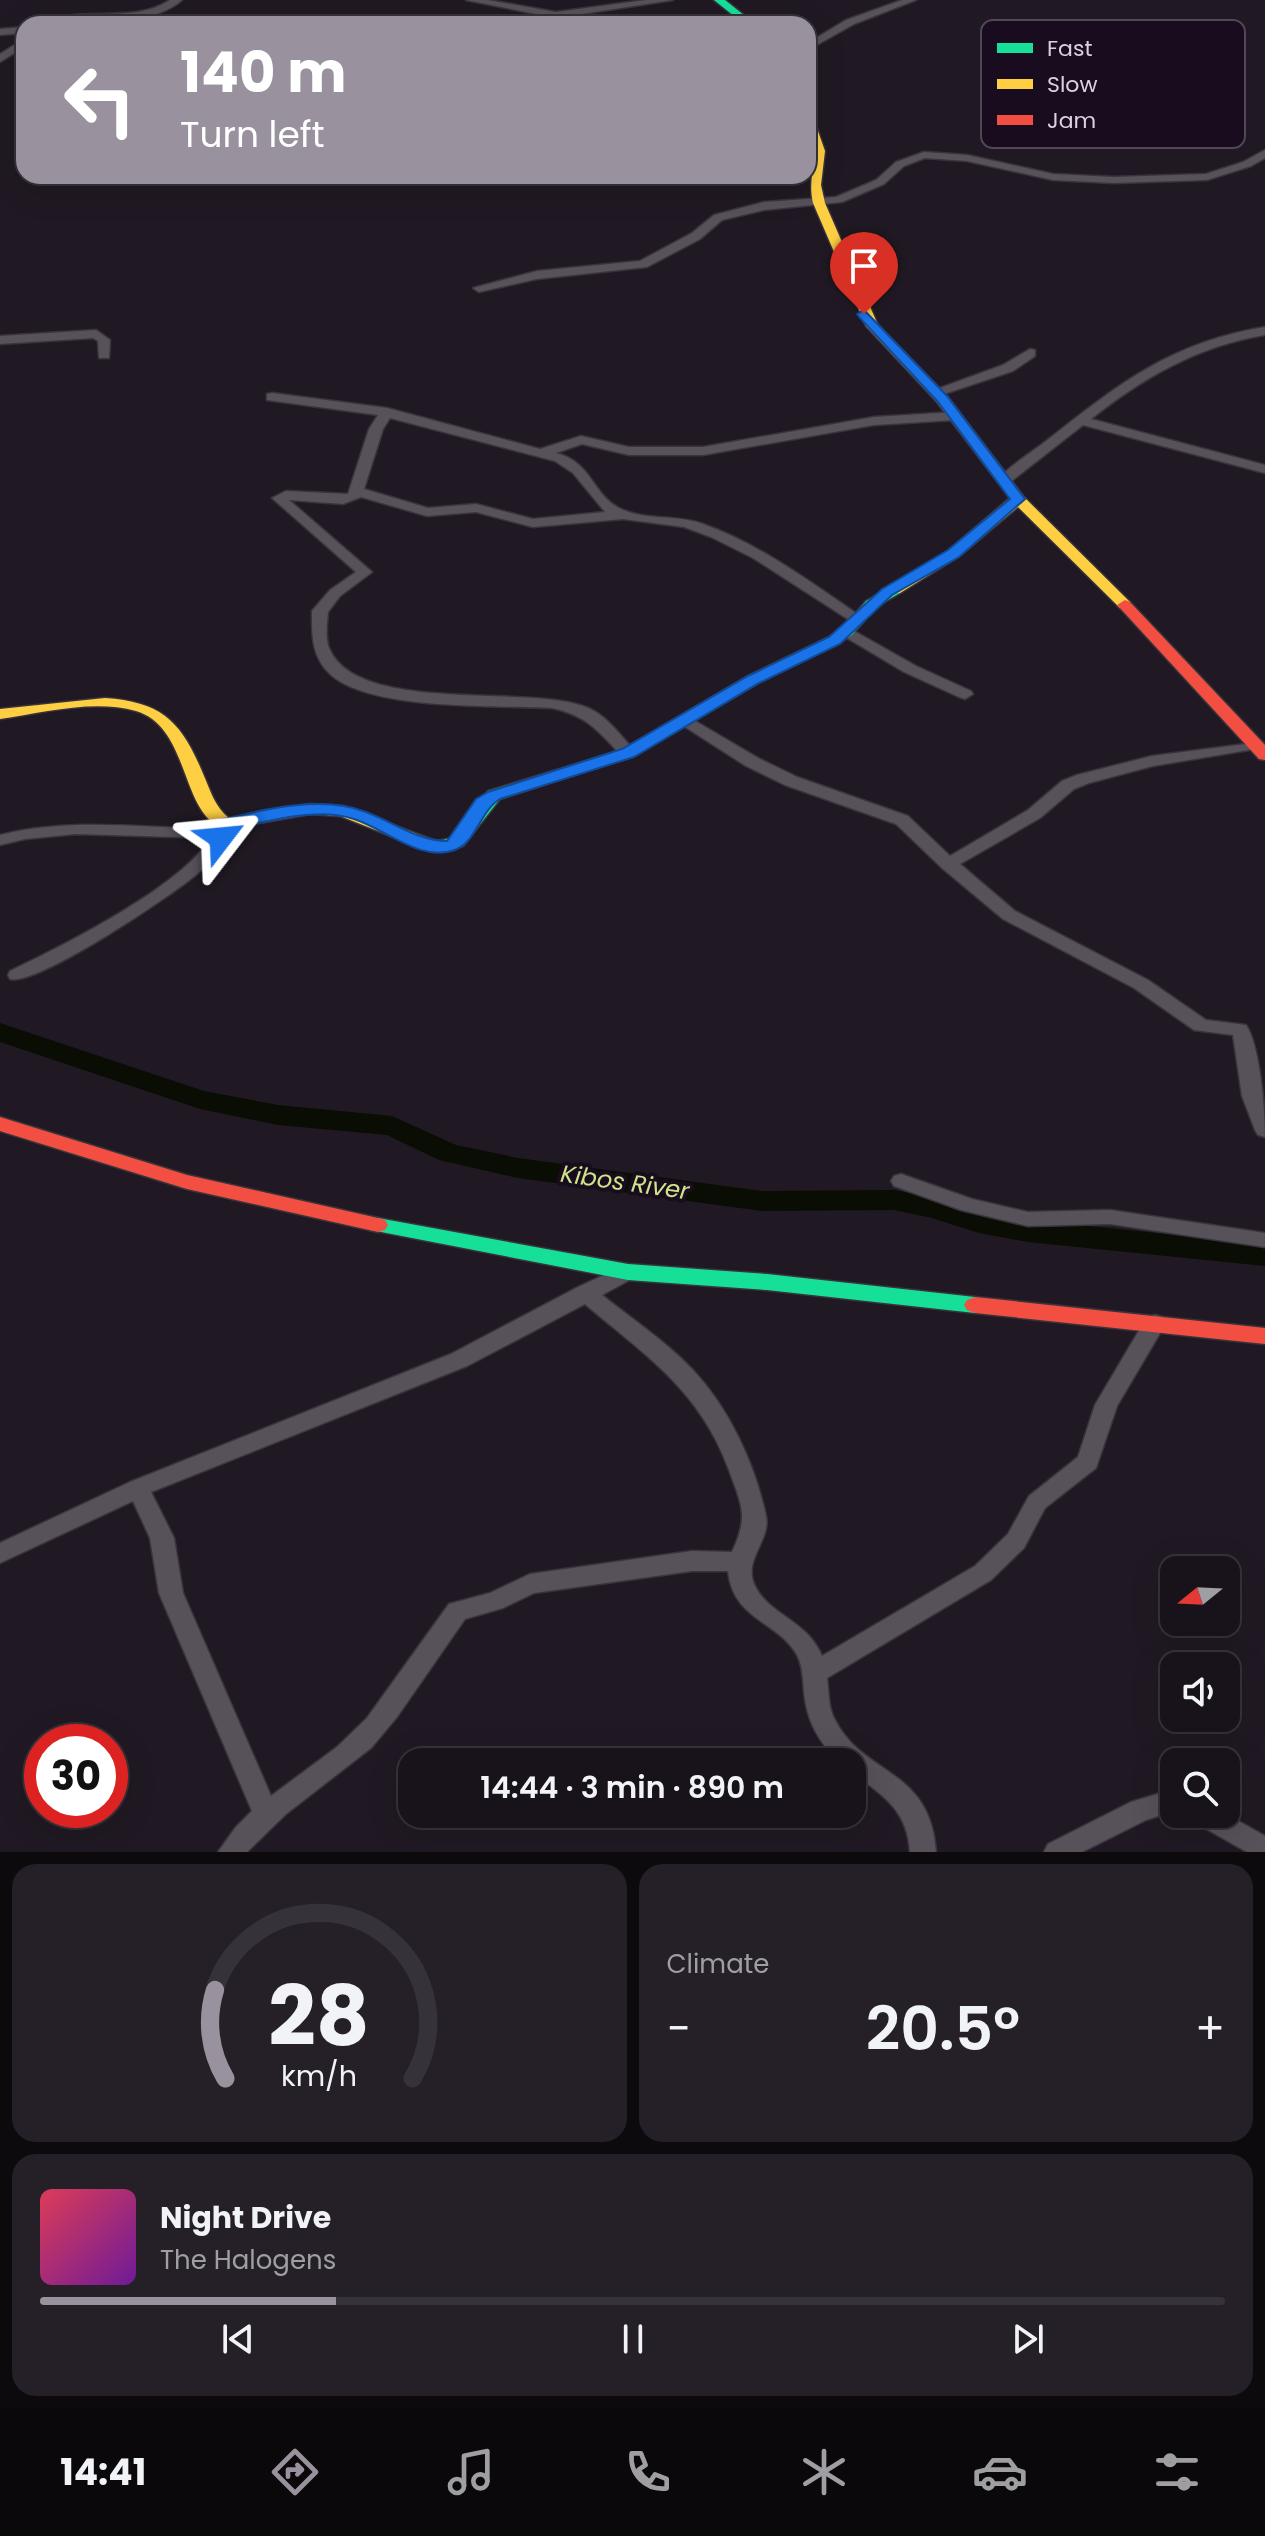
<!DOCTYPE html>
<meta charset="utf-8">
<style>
:root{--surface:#18131a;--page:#252027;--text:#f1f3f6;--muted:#9f9ea2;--line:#363239;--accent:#99919d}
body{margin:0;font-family:Poppins,sans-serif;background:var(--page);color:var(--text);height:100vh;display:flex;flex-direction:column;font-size:30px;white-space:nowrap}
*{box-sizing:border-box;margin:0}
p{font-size:26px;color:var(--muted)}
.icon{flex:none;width:44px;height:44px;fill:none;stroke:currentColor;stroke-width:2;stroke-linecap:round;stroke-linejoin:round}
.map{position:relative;height:1852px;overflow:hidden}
.sheet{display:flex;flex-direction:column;gap:12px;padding:12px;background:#0d0a0e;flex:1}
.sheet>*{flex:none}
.hud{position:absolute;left:16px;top:16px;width:800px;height:168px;border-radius:24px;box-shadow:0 8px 32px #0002,0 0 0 2px var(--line);background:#99919d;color:#fff;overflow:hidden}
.needle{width:52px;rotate:252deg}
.buttons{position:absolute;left:1160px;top:1556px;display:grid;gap:16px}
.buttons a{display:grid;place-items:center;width:80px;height:80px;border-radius:16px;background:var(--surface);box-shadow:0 8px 32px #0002,0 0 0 2px var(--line);font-size:40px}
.speed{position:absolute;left:24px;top:1724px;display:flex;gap:16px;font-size:40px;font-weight:700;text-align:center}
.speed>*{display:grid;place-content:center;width:104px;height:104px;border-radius:50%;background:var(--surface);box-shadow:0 8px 32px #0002,0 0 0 2px var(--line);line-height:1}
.speed .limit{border:12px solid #d22;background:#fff;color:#111}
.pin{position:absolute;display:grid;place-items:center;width:68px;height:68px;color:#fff;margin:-82px -34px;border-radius:50% 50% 50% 0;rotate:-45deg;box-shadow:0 0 8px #0007}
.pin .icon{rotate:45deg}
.me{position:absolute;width:88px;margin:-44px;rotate:61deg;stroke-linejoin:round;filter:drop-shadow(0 0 6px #0008)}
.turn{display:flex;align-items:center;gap:28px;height:168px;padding:0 32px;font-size:36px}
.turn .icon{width:104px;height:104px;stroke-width:2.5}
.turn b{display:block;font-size:56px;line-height:68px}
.big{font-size:60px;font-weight:600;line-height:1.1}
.sheet .card{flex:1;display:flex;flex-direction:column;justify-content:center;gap:12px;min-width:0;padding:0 28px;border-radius:24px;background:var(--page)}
.sheet .dial{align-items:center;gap:0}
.dial svg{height:208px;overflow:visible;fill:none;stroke:var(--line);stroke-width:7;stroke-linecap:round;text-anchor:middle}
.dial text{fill:var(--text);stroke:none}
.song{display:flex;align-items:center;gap:24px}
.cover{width:96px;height:96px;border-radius:12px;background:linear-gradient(135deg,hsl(350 70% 55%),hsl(280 70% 35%))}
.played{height:8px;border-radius:4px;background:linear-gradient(90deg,var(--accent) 25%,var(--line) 25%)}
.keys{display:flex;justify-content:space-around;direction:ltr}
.heat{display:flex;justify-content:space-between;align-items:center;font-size:44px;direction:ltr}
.sheet .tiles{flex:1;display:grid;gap:12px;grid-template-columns:1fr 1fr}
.card:last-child{grid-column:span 2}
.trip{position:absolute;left:398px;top:1748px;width:468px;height:80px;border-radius:24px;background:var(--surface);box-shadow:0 8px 32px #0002,0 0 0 2px var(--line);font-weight:600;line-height:80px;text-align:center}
.menu{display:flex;height:128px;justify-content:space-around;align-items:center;background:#0a080a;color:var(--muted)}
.menu .icon{width:56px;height:56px}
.menu .current{color:var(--accent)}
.menu b{font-size:36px;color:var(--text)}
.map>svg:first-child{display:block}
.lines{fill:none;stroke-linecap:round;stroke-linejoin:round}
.river{fill:#090d03;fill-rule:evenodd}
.street-casing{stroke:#39343c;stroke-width:3}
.fast-casing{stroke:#39343c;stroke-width:3}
.slow-casing{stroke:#39343c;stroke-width:3}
.jam-casing{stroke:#39343c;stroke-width:3}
.street{fill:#57515a;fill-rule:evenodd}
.fast{fill:#16e098;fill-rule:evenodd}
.slow{fill:#ffcf43;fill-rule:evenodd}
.jam{fill:#f24e42;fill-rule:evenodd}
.route{fill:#1a73e8;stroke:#114b97;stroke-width:2}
.labels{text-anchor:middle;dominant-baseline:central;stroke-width:8;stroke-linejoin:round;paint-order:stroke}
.water-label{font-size:24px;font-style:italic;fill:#cfe487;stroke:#180c1e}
.key{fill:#180c1e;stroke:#524758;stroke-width:2}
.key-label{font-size:22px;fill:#dad1de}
</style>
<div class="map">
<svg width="1265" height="1852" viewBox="0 0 1265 1852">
<rect width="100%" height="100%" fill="#201923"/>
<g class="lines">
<path class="river" d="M0 1023 204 1091 278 1105 392 1116 456 1145 518 1158 762 1191 894 1190 936 1198 982 1213 1028 1220 1265 1244V1266L1028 1242 979 1233 932 1218 894 1210 762 1211 518 1178 439 1160 387 1135 278 1125 200 1109 0 1042Z"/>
<g class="street-casing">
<path id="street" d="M170 0H182C152 27 82 24 43 24 79 3 130 26 170 0Z
M466 0H488L556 12 646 0H673L556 18Z
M902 0H916L854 24 808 50V43L846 20Z
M24 27V33L0 35V29Z
M24 39V47L0 62V54Z
M1265 150V158L1251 166 1207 180 1114 183 1053 180 967 161 925 158 904 166 884 184 842 202 764 210 722 220 700 239 647 267 537 279 479 292 473 288 537 271 640 261 692 233 714 215 764 202 836 197 876 180 896 162 924 152 967 155 1053 174 1114 177 1206 174 1243 162Z
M1265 327V335C1198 346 1144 377 1091 419L1265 465V473L1083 425 1009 483H999L997 480C1011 464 1033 452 1050 438 1121 382 1173 342 1265 327Z
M96 330 110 340 109 358H99L98 341 93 338 0 344V336Z
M1030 349 1035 350V356L1013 371 941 395 936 396 929 392 1003 365Z
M272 393 387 408 540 449 581 436 629 447H703L874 417 955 412 962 416 955 420 874 425 703 455H629L582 444 556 453C592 462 592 494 619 508 644 521 677 514 703 524 762 545 811 583 862 617V623L857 625 753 558 711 537 684 527 623 519 533 527 476 512 427 516 361 497 343 504 289 500 372 572 340 596 328 612C327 623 325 638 329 648 356 714 523 685 583 706 605 713 619 734 634 750L636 753 634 756H622C598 731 588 716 552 708 498 705 369 711 330 674 311 656 312 634 312 611L330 590 356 572 272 498 286 491 348 494 369 429 378 415 267 400V394ZM390 418 555 461 573 473 605 512 533 519 476 504 428 508 364 489 383 429Z
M847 627 916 666 971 691 973 694 965 699 959 697 904 672 842 635 839 632 842 629Z
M685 715 758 758 797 777 908 816 950 856 1028 810 1062 781 1077 775 1152 756 1261 742 1263 745 1261 748 1153 766 1089 783 1074 789 1040 818 960 864 1015 911 1148 980 1206 1020 1246 1025C1260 1046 1265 1110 1265 1137L1258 1135 1255 1130 1242 1096 1233 1035 1194 1030 1134 988 1003 919 942 868 896 824 785 785 746 766 679 723 677 720 679 717Z
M226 819 235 824C225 843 214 859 198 873 173 895 37 986 10 979L8 975 10 971C61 947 184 885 210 838L76 834 25 839 0 845V835C68 818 136 827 206 829L216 826 220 820Z
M901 1174 972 1199 1028 1212 1110 1210 1265 1233V1247L1110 1224 1028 1226 961 1210 894 1186 891 1181 894 1176Z
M628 1264 635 1267 639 1272 635 1277 602 1295C632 1319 665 1341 692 1369 729 1408 755 1464 766 1516 771 1541 742 1560 755 1586 769 1615 807 1620 822 1656L975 1566 1008 1534 1029 1496 1078 1457 1095 1405 1147 1317 1155 1315 1163 1317 1166 1323 1117 1406 1096 1468 1045 1508 1024 1548 991 1580 827 1678C829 1692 828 1708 835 1720 864 1777 930 1767 936 1852H910C907 1809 884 1797 852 1772V1762H840C818 1742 807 1721 804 1692 803 1680 803 1666 797 1655 778 1621 733 1620 728 1571H692L534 1593 503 1608 465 1619 397 1717 371 1748 286 1814 247 1852H218L236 1827 252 1811 159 1593 150 1538 133 1501 0 1563V1543L130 1482 451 1354 578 1287ZM585 1304C646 1356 700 1390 729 1470 742 1506 749 1516 732 1552L692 1551 530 1574 490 1593 449 1604 367 1718 337 1747 271 1796 183 1593 174 1538 151 1492 467 1366Z
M1174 1789V1811L1146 1820 1082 1852H1044L1048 1844 1131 1802Z
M1190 1814H1226L1265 1836V1852H1247L1194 1822Z"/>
</g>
<g class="fast-casing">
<path id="fast" d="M714 0H725L755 24H744Z
M895 585 900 587V593L876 607 852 635 839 643 760 682 634 756 500 799 463 846 435 852 426 847 429 843 451 838 488 791 622 750 748 676 829 637 842 629 866 601Z
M378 1218 628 1264 767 1274 975 1297 983 1300 986 1305 983 1310 975 1313 767 1290 628 1280 371 1230 368 1225 371 1220Z"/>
</g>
<g class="slow-casing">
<path id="slow" d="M808 114 813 117 825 151 821 185 825 203 878 325 947 396 1023 496 1130 602V608H1120L1018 507 958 557 900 593H890L887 590 948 551 1010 498 937 402 866 326 813 203C808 181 815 171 813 152 812 139 808 129 808 114Z
M105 698C164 702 182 723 204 776 211 792 215 807 229 818L310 804 343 806 441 843 444 847 435 852 429 851 340 816 310 814 226 829C180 818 191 727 136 711 93 699 42 713 0 719V709Z"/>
</g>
<g class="jam-casing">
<path id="jam" d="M1125 600 1130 602 1265 745V760L1259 759 1120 608 1117 605Z
M0 1117 187 1175 378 1218 385 1220 388 1225 385 1230 378 1232 187 1189 0 1131Z
M975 1297 1265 1328V1344L975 1313 967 1310 964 1305 967 1300Z"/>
</g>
<use href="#street" class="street"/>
<use href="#fast" class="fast"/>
<use href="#slow" class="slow"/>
<use href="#jam" class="jam"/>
</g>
<path class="route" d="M864 310 947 396 1025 499 959 557 892 595 840 644 759 683 634 757 500 799C481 810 476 841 457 849 422 864 386 829 354 819 316 807 272 821 233 828L227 841H215L212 838 220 820C264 809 323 795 366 812 393 822 418 841 447 841L476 799 488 792 622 749 748 676 829 637 882 589 948 550 1010 499 938 402 859 317 857 314Z"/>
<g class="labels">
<g class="water-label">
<text transform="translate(625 1182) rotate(8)">Kibos River</text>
</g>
</g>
<rect x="981" y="20" width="264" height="128" rx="12" class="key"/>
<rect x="997" y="43" width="36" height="10" fill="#16e098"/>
<rect x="997" y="79" width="36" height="10" fill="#ffcf43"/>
<rect x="997" y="115" width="36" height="10" fill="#f24e42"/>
<g class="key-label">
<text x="1047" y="56">Fast</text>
<text x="1047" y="92">Slow</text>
<text x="1047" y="128">Jam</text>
</g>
</svg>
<div class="buttons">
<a><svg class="needle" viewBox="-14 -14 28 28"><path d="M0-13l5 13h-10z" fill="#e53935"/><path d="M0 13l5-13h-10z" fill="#9f9ea2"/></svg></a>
<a><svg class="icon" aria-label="sound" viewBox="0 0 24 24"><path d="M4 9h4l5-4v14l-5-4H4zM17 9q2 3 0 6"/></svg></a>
<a><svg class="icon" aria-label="search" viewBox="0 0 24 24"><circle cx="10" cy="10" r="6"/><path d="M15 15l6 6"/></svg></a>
</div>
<div class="speed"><div class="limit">30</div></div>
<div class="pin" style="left:864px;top:314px;background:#d93025"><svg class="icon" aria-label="arrive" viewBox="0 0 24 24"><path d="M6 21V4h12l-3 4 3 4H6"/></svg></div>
<svg class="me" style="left:221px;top:838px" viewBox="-20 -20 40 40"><path d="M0-17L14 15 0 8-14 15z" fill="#1a73e8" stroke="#fff" stroke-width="4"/></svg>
<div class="trip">14:44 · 3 min · 890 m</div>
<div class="hud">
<div class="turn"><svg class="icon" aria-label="left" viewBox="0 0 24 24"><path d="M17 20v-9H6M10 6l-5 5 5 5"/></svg><div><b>140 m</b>Turn left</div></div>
</div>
</div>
<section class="sheet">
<div class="tiles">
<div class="card dial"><svg viewBox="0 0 100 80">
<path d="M14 69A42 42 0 1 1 86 69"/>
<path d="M14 69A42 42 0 0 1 10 35" stroke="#99919d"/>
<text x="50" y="56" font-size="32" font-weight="700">28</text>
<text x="50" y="72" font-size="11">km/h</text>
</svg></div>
<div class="card"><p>Climate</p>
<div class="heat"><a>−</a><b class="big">20.5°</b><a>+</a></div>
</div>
<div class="card">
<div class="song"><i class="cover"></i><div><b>Night Drive</b><p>The Halogens</p></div></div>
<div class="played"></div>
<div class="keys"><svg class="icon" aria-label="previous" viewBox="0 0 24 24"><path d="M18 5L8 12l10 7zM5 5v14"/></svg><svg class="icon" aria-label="pause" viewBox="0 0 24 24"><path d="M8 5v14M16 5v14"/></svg><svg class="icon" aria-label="next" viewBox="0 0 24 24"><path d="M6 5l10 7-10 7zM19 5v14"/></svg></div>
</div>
</div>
</section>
<nav class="menu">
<b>14:41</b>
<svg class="icon current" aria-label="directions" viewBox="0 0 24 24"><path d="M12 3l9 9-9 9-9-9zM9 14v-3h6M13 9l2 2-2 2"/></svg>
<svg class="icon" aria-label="music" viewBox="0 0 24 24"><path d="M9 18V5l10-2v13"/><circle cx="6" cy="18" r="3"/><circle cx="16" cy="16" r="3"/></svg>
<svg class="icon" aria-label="phone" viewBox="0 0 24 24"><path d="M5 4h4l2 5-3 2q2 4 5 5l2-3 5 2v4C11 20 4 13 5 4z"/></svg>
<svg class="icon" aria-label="climate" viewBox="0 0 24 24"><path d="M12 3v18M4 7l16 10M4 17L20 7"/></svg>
<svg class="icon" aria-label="car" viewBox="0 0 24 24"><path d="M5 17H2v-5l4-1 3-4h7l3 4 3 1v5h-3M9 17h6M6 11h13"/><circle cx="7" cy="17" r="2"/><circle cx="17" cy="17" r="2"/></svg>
<svg class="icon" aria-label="filters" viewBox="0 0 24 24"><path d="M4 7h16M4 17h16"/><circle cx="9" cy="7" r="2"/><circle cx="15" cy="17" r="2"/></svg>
</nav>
